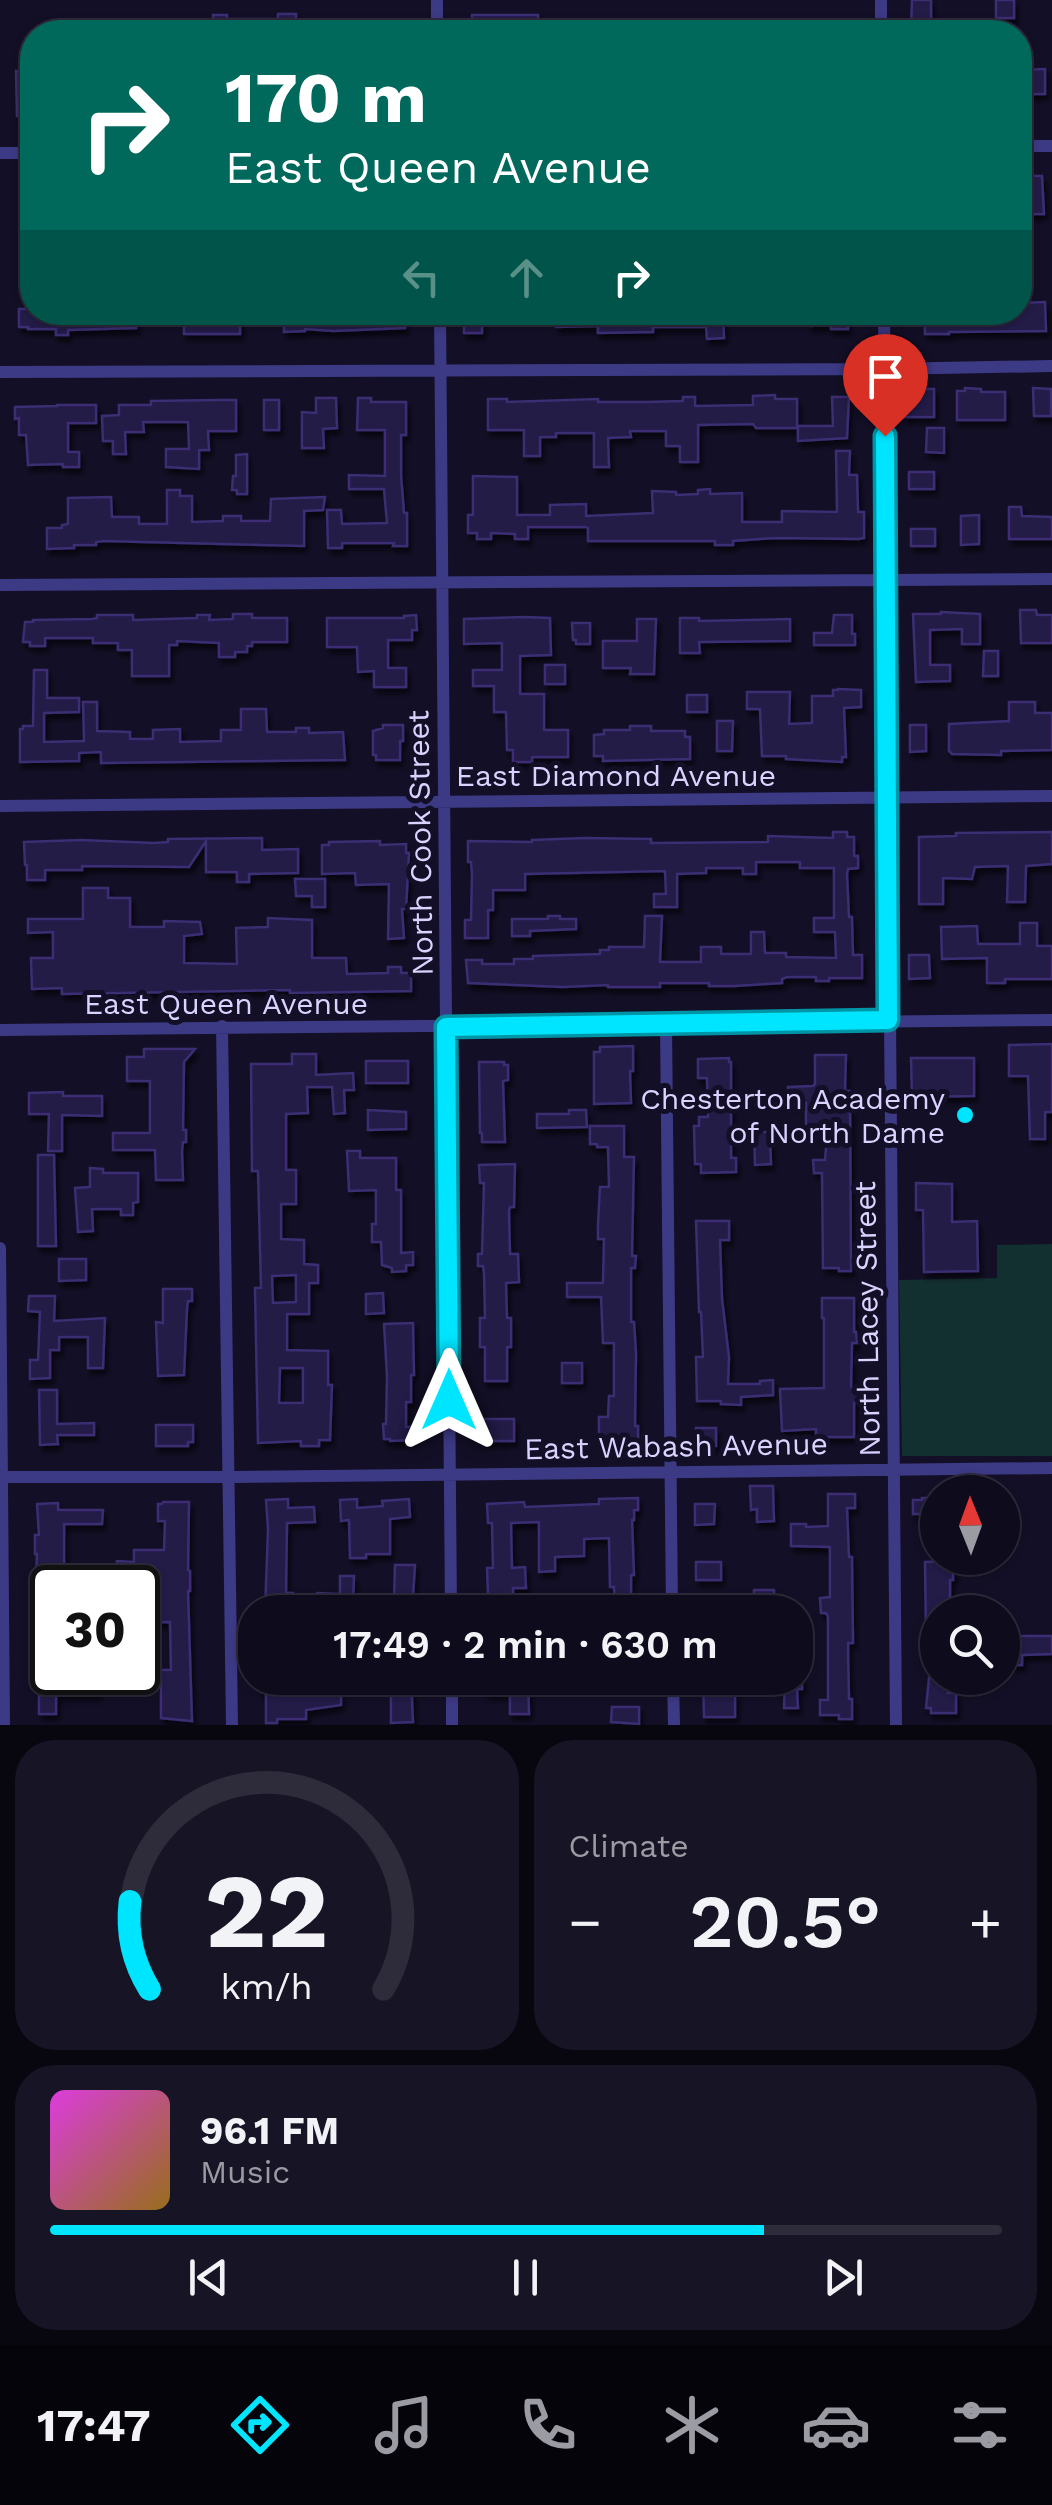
<!DOCTYPE html>
<meta charset="utf-8">
<style>
:root{--surface:#0e0b1c;--page:#171425;--text:#f1f3f6;--muted:#9b9ba3;--line:#2e2b3b;--accent:#00e5ff}
body{margin:0;font-family:"Work Sans",sans-serif;background:var(--page);color:var(--text);height:100vh;display:flex;flex-direction:column;font-size:38px;white-space:nowrap}
*{box-sizing:border-box;margin:0}
p{font-size:32px;color:var(--muted)}
.icon{flex:none;width:55px;height:55px;fill:none;stroke:currentColor;stroke-width:2;stroke-linecap:round;stroke-linejoin:round}
.map{position:relative;height:1725px;overflow:hidden}
.panel{display:flex;flex-direction:column;gap:15px;padding:15px;background:#08060f;flex:1}
.panel>*{flex:none}
.banner{position:absolute;left:20px;top:20px;width:1012px;height:305px;border-radius:40px;box-shadow:0 2px 8px #0004,0 0 0 2px var(--line);background:#00695c;color:#fff;overflow:hidden}
.needle{width:65px;rotate:359deg}
.fabs{position:absolute;left:920px;top:1475px;display:grid;gap:20px}
.fabs a{display:grid;place-items:center;width:100px;height:100px;border-radius:50%;background:var(--surface);box-shadow:0 2px 8px #0004,0 0 0 2px var(--line);font-size:50px}
.speed{position:absolute;left:30px;top:1565px;display:flex;gap:20px;font-size:50px;font-weight:700;text-align:center}
.speed>*{display:grid;place-content:center;width:130px;height:130px;border-radius:50%;background:var(--surface);box-shadow:0 2px 8px #0004,0 0 0 2px var(--line);line-height:1}
.speed .limit{border:5px solid #111;border-radius:15px;background:#fff;color:#111}
.pin{position:absolute;display:grid;place-items:center;width:85px;height:85px;color:#fff;margin:-102px -42px;border-radius:50% 50% 50% 0;rotate:-45deg;box-shadow:0 0 10px #0007}
.pin .icon{rotate:45deg}
.me{position:absolute;width:110px;margin:-55px;rotate:0deg;stroke-linejoin:round;filter:drop-shadow(0 0 8px #0008)}
.turn{display:flex;align-items:center;gap:35px;height:210px;padding:0 40px;font-size:45px}
.turn .icon{width:130px;height:130px;stroke-width:2.5}
.turn b{display:block;font-size:70px;line-height:85px}
.lanes{display:flex;align-items:center;height:95px;padding:0 40px;background:#0003;justify-content:center;gap:50px;direction:ltr}
.lanes .off{opacity:.35}
.big{font-size:75px;font-weight:600;line-height:1.1}
.panel .widget{flex:1;display:flex;flex-direction:column;justify-content:center;gap:15px;min-width:0;padding:0 35px;border-radius:40px;background:var(--page)}
.panel .dial{align-items:center;gap:0}
.dial svg{height:260px;overflow:visible;fill:none;stroke:var(--line);stroke-width:7;stroke-linecap:round;text-anchor:middle}
.dial text{fill:var(--text);stroke:none}
.song{display:flex;align-items:center;gap:30px}
.cover{width:120px;height:120px;border-radius:15px;background:linear-gradient(135deg,hsl(300 70% 55%),hsl(40 70% 35%))}
.played{height:10px;border-radius:5px;background:linear-gradient(90deg,var(--accent) 75%,var(--line) 75%)}
.keys{display:flex;justify-content:space-around;direction:ltr}
.heat{display:flex;justify-content:space-between;align-items:center;font-size:55px;direction:ltr}
.panel .tiles{flex:1;display:grid;gap:15px;grid-template-columns:1fr 1fr}
.widget:last-child{grid-column:span 2}
.trip{position:absolute;left:238px;top:1595px;width:575px;height:100px;border-radius:40px;background:var(--surface);box-shadow:0 2px 8px #0004,0 0 0 2px var(--line);font-weight:600;line-height:100px;text-align:center}
.menu{display:flex;height:160px;justify-content:space-around;align-items:center;background:#06040b;color:var(--muted)}
.menu .icon{width:70px;height:70px}
.menu .active{color:var(--accent)}
.menu b{font-size:45px;color:var(--text)}
.map>svg:first-child{display:block}
.green{fill:#12302f}
.building{fill:#241b47;stroke:#3b2d73;stroke-width:2.5;fill-rule:evenodd;filter:url(#shadow)}
.lines{fill:none;stroke-linecap:round;stroke-linejoin:round}
.minor{stroke:#3d3a85;stroke-width:12}
.route-casing{stroke:#0095a6;stroke-width:25}
.route{stroke:#00e5ff;stroke-width:18}
.poi-dot{fill:#00e5ff;stroke:#130f26;stroke-width:4}
.labels{text-anchor:middle;dominant-baseline:central;stroke-width:10;stroke-linejoin:round;paint-order:stroke}
.street-label{font-size:30px;fill:#d9d4ff;stroke:#130f26}
.poi-label{font-size:30px;fill:#d9d4ff;stroke:#130f26;text-anchor:end}
</style>
<div class="map">
<svg width="1052" height="1725" viewBox="0 0 1052 1725">
<defs>
<filter id="shadow"><feDropShadow dx="3" dy="5.5" stdDeviation="2.5" flood-color="#0009"/></filter>
</defs>
<rect width="100%" height="100%" fill="#130f26"/>
<path class="green" d="M1052 1244V1456H902L899 1280 997 1278V1245Z"/>
<path class="building" d="M912 0H931V29H911Z
M996 0H1014V18H996Z
M278 14H296V32H213V15H227V19H278Z
M472 15H538V30L472 31Z
M1045 69V94H1023V70Z
M16 71H32V116H17Z
M1026 176H1042L1044 214H1025L1024 182H1026Z
M1045 302 1046 331 949 332V334H925L924 312H1020V303Z
M19 309H32V312H136V328L68 330V335H56V329H28V327H19Z
M184 312H240V334H184Z
M284 312H405V328L333 331 305 329V331L284 332Z
M464 312H482V333H464Z
M556 312H723L724 338 707 339 706 327H653V332L598 333V326L556 327Z
M809 312H848V329H831V325L810 326Z
M965 388 981 389V392H1005V420H957V391H965Z
M1033 388 1051 389V416H1034Z
M904 389H934V417H904Z
M775 395V399H797V428H756L753 424 698 425V462H680V446H666V431H630L631 437 608 438 609 467H594V433H556V437H540V456H524V430H488V399H507V402L598 399V402H647L683 401V397H695V406L753 405V396Z
M832 397H849L847 438 798 441V426H833Z
M316 398H336L337 428 323 429 324 448H302V412L316 413Z
M358 398H371V402H406V435H401V475L404 513H407V546H393L394 543H342V548H328L327 510H341L342 524 387 523 384 489H349V475L385 476V430H357Z
M217 400H236V431H208L209 450H199V469L166 467V449H189L188 422H143L144 432H125L126 454H113V441H103L102 416 119 415V405H151V401Z
M264 400H279V430H264Z
M57 405H96V423H68V452H79V467H63V464L28 465 26 435H19V418L15 419V407L57 406Z
M927 428H944V453L926 452Z
M836 451H850L849 475H857L858 512H864V538L859 539 775 538 733 541V545H715V541H588V528L586 527H528V539H515V534L491 533V539H477V533H468V515H473V476L517 477V515H550V505L586 504V516L653 513 652 491 676 492V495L698 494V490L710 489V494L742 493V522H782V511L837 512Z
M247 454V494H237V490H232L233 476H236V455Z
M909 472H934V489H909Z
M167 490H180V496H192V522L223 521V516H241V521H270L271 499 325 497 323 510 304 511V546L104 541 96 542V545H74V548L47 549V528H62V525L68 524V498L111 497 112 517H139V524H167Z
M1009 507H1021L1022 516 1052 517V539H1009Z
M979 515V544L961 545V516Z
M911 529H935V546H911Z
M1020 610H1036L1037 615H1052V643H1021Z
M941 612 980 614V644H962V629L930 630V665H950V681L916 682 913 614H941Z
M233 614H252V618H287V642H252V646H247V652H235V657H219V643L177 641V645H169V676H132V650H118V643H93V638H45V646H30V642H23L25 622H33V620L92 619 97 618V615H133V620L197 618V615H210L209 620 233 619Z
M416 615 417 630H412V640H388V668H406V687H374V671L358 672 357 647H327V618H404V616Z
M834 615H852V634H855V645H814V633H832Z
M523 617 550 618 551 655 520 656V694H544V730H568V757H532V762H513V750H507L506 712H494V686H473V670H502V643L464 644V619Z
M680 618H699V621L790 619V641L699 642 700 653H680Z
M637 619H656L654 674H630L631 668H603V641H637Z
M572 623H590V644H576V640H573Z
M984 651H998V676H983Z
M545 665H565V684H545Z
M34 670H47V698H79V712L44 713V742L84 741 83 702H97V731L130 732V739H153V730L180 729V742L221 741V730H241V709H266L267 732H296V728H309V733L343 732 345 760 101 763V752L79 753V761L20 762V729H23V726H33Z
M838 689 861 690V707L844 708 846 757H842V762L786 759V756H762L760 709H747V692H790L789 724 812 723V696H833V690H838Z
M687 695H707V712H687Z
M1009 702H1035V713H1052V750L1001 751V755L952 754 949 751V724L1009 721Z
M717 721H733L732 751H717Z
M383 725H403V741H400V760H376V755H373V731L383 728Z
M910 725H926V751L910 752Z
M630 726H651V731H685V737H690V759L603 761V756H594V735L604 734V730H630Z
M833 832H847V837H854V856H858V868L848 869 847 874 849 917H852L853 955H862V978H829V981H816V977H787L782 979V983L735 986H709V983H660V987H608V985L563 987 468 983 466 960H482V964H514V959H533V956L600 954V950H609V947H644L645 916H662L660 962H701V947H721V954H751V932H764L765 953H786V957L836 958 835 932H814V918H834V868H800V862H756V874H743V868H706V873L677 874V907H654V894H666L665 871 525 874V890H493V910H488V938H465V920H471L472 874 471 862H468V841L532 842V840L585 838 651 839V843L768 842V836L833 838Z
M1052 832V864L1026 866 1025 902H1007L1008 866 975 867 972 879 943 878V904H919V837L956 836V833Z
M262 838V850L298 849V873L249 874V882H237V872H206V841L189 867 82 866V870H45V880H27V865H25L24 842 81 840 154 843 168 842V839Z
M380 841V845L406 844V853H409L406 909H402L404 938 388 939 389 884 356 885 355 873 322 874V845H329V842Z
M295 879H325V907H312V896H296Z
M83 888H108V898H130V927H164V921L200 922 202 934 184 936V963L237 964 236 928 268 927V918L312 920V958H346L347 974 388 973V967H401V973H411V991L290 993V990L62 994V988L32 989 31 958H53V932L28 933V919H83Z
M548 916H560V919H576V929L530 931V936H512V919H548Z
M1020 923H1037V946H1052V979H1005V983H987V958L942 959 941 927 977 926 978 944H1020Z
M909 955H929L930 978 909 979Z
M1052 1044V1112H1045V1139H1030L1028 1076H1009V1045Z
M633 1046V1071H630L631 1103 594 1104V1052H600V1047Z
M144 1049H195L184 1062 183 1130H186V1142H183L182 1150 183 1180H156L155 1150H113V1133H150V1081H127V1057H144Z
M292 1054H316V1075L353 1073 354 1090H344L345 1113 334 1114 332 1087H307L308 1113 286 1114V1170H296V1204H281V1239L304 1240V1264L318 1265V1283H309V1314H287V1350L328 1351V1385H332L330 1440H319V1446H301V1441L258 1443 255 1288H261L258 1171H252L251 1064H292ZM296 1275V1302L273 1303 272 1276ZM280 1368H303V1403H279Z
M815 1055H846L845 1091H850L851 1271H839V1268H823L822 1173H814L813 1160H825L827 1136H806V1103L789 1104 788 1087 813 1086 815 1084Z
M729 1058V1062H731V1158H736V1172L701 1173V1164H695L694 1126H699V1117H708L707 1078H698V1059Z
M911 1058H974V1096L912 1097Z
M366 1061H408V1083H366Z
M479 1062H504V1065H508V1080L503 1081 505 1142H482V1133H480Z
M63 1092V1096H102V1116L62 1115V1151H48L49 1114H29V1093Z
M368 1110 406 1112V1129L368 1130Z
M569 1110H586L587 1127 537 1128V1114H569Z
M590 1126H624V1157H634L632 1256H636L635 1268H631V1322H634L636 1353 635 1426H638V1444H614V1440H599V1417H608L609 1396H614V1343H603L601 1297H567V1283H603L604 1239H598V1224L600 1187H609L608 1147H597V1144H590Z
M754 1132H770L771 1164 755 1165Z
M347 1151H360V1158H396V1190H401V1253L413 1252V1265H406V1271L392 1272V1268L382 1265 381 1242H372V1224H376V1190L349 1191Z
M38 1155H54L56 1246H38Z
M515 1164 514 1207H510L509 1211 510 1254H518L519 1282 506 1283 507 1318H511V1347H507V1381H485V1347H480V1318H485L484 1273 483 1266H478V1254H482L484 1183H480L479 1165Z
M90 1168 103 1169V1173H138V1202L133 1203V1215H121V1209H92L93 1231 78 1232 75 1188 90 1187Z
M916 1183 952 1184V1222L977 1221 978 1271 924 1272 923 1210H916Z
M696 1221H729V1240H720L722 1299 729 1357 728 1384H760V1381L773 1380V1395L741 1397V1405L721 1404V1401H697L696 1357H703L701 1312H699Z
M59 1259H86V1280L59 1281Z
M163 1289H192V1301H188L187 1309 184 1375 158 1376 156 1322 163 1323Z
M383 1293 384 1313 366 1314V1294Z
M29 1296H55L54 1321 105 1318 103 1368H88V1337H59V1350H50V1378L30 1379V1360H38L40 1312 28 1311Z
M822 1298H854V1332H856L857 1343H852L851 1387 857 1389 858 1403H854V1437H816V1429L782 1431 780 1389 824 1388V1318H822Z
M413 1323 414 1375H411V1402H406V1427H414V1440L390 1441V1439H384L383 1424H386L387 1376 384 1324Z
M562 1363H582V1383H562Z
M39 1390H57V1424L94 1423V1435H57L58 1444 40 1445Z
M479 1419H514V1441H480Z
M156 1425H193V1442H188V1446H156Z
M696 1428H716V1446H696Z
M750 1486H773L774 1521 757 1522V1509L751 1510Z
M828 1494H855V1508H847L849 1557H852L853 1643H848V1651L849 1699H852V1719H839V1715H820V1700H828V1617L826 1613H821L820 1598 830 1597V1547L791 1546V1524H806V1527L828 1526Z
M638 1498V1510H634V1520H632L634 1575H631V1600L634 1599V1612H615L614 1587H610L609 1538 584 1539V1556L555 1557V1571L539 1572V1522L511 1523 512 1568 525 1567 526 1588H513V1612H485V1595H488L487 1568H493L492 1523H488L487 1504 524 1502 525 1507 599 1504V1499Z
M922 1498H938V1514H913V1500H922Z
M288 1499V1508L314 1507 315 1522 287 1523 286 1593H293V1612H265L268 1529 266 1500Z
M357 1499V1508L383 1506 382 1501 409 1499 410 1517 390 1519V1554H366V1558H350L349 1520 341 1521 340 1500Z
M163 1502H189L188 1570 190 1571V1591H188L192 1721 161 1718V1670H171L170 1622 138 1623V1588H117V1561L134 1562V1550H164L165 1521H158V1504H162Z
M58 1503V1510H103L102 1524H64V1586L52 1588V1672H63V1677H98V1694H56V1714H39V1655H33V1644H36L38 1636 36 1577 37 1554H35V1535H39L37 1504Z
M695 1504H715L714 1524 695 1525Z
M953 1561V1580H950V1612H938V1651H923V1637H926L925 1562Z
M696 1562H721V1580H696Z
M395 1565H415L412 1612H388V1599H394Z
M340 1576H354L353 1606 317 1605V1593L340 1594Z
M754 1590H774V1608H754Z
M1009 1636H1052V1654L1022 1655V1665H1009Z
M261 1678H291V1680H297V1694H341V1705L306 1710V1719H277V1723H266V1692H261Z
M391 1678H411L413 1722 391 1723Z
M486 1678H528L529 1714H510V1693H486Z
M703 1678H735V1717H704Z
M785 1678H802V1689H797L798 1708H784Z
M929 1678H947L948 1693H956V1713H931V1708H926Z
M612 1707H639V1724L611 1722Z"/>
<g class="lines">
<path class="minor" d="M437 0V32
M881 0V32
M1020 146H1052
M0 153H32
M440 312 451 1612
M884 312 896 1725
M0 372 884 369 1052 366
M0 585 1052 579
M0 806 1052 796
M666 1024 672 1612
M222 1026 232 1725
M0 1030 1052 1020
M0 1248 4 1725
M0 1477H229L1052 1468
M452 1678V1725
M673 1678 674 1725"/>
</g>
<g class="lines">
<g class="route-casing">
<path id="route" d="M449 1400 446 1027 888 1020 885 436"/>
</g>
<use href="#route" class="route"/>
</g>
<circle class="poi-dot" cx="965" cy="1115" r="10"/>
<g class="labels">
<g class="street-label">
<text x="616" y="775">East Diamond Avenue</text>
<text transform="translate(420 843) rotate(-91)">North Cook Street</text>
<text x="226" y="1003">East Queen Avenue</text>
<text transform="translate(867 1319) rotate(-91)">North Lacey Street</text>
<text transform="translate(676 1446) rotate(-1)">East Wabash Avenue</text>
</g>
<g class="poi-label">
<text x="945" y="1098">Chesterton Academy<tspan x="945" dy="34">of North Dame</tspan></text>
</g>
</g>
</svg>
<div class="fabs">
<a><svg class="needle" viewBox="-14 -14 28 28"><path d="M0-13l5 13h-10z" fill="#e53935"/><path d="M0 13l5-13h-10z" fill="#9b9ba3"/></svg></a>
<a><svg class="icon" aria-label="search" viewBox="0 0 24 24"><circle cx="10" cy="10" r="6"/><path d="M15 15l6 6"/></svg></a>
</div>
<div class="speed"><div class="limit">30</div></div>
<div class="pin" style="left:885px;top:436px;background:#d93025"><svg class="icon" aria-label="arrive" viewBox="0 0 24 24"><path d="M6 21V4h12l-3 4 3 4H6"/></svg></div>
<svg class="me" style="left:449px;top:1400px" viewBox="-20 -20 40 40"><path d="M0-17L14 15 0 8-14 15z" fill="#00e5ff" stroke="#fff" stroke-width="4"/></svg>
<div class="trip">17:49 · 2 min · 630 m</div>
<div class="banner">
<div class="turn"><svg class="icon" aria-label="right" viewBox="0 0 24 24"><path d="M7 20v-9h11M14 6l5 5-5 5"/></svg><div><b>170 m</b>East Queen Avenue</div></div>
<div class="lanes"><svg class="icon off" aria-label="left" viewBox="0 0 24 24"><path d="M17 20v-9H6M10 6l-5 5 5 5"/></svg><svg class="icon off" aria-label="ahead" viewBox="0 0 24 24"><path d="M12 20V5M6 11l6-6 6 6"/></svg><svg class="icon" aria-label="right" viewBox="0 0 24 24"><path d="M7 20v-9h11M14 6l5 5-5 5"/></svg></div>
</div>
</div>
<section class="panel">
<div class="tiles">
<div class="widget dial"><svg viewBox="0 0 100 80">
<path d="M14 69A42 42 0 1 1 86 69"/>
<path d="M14 69A42 42 0 0 1 8 42" stroke="#00e5ff"/>
<text x="50" y="56" font-size="32" font-weight="700">22</text>
<text x="50" y="72" font-size="11">km/h</text>
</svg></div>
<div class="widget"><p>Climate</p>
<div class="heat"><a>−</a><b class="big">20.5°</b><a>+</a></div>
</div>
<div class="widget">
<div class="song"><i class="cover"></i><div><b>96.1 FM</b><p>Music</p></div></div>
<div class="played"></div>
<div class="keys"><svg class="icon" aria-label="previous" viewBox="0 0 24 24"><path d="M18 5L8 12l10 7zM5 5v14"/></svg><svg class="icon" aria-label="pause" viewBox="0 0 24 24"><path d="M8 5v14M16 5v14"/></svg><svg class="icon" aria-label="next" viewBox="0 0 24 24"><path d="M6 5l10 7-10 7zM19 5v14"/></svg></div>
</div>
</div>
</section>
<nav class="menu">
<b>17:47</b>
<svg class="icon active" aria-label="directions" viewBox="0 0 24 24"><path d="M12 3l9 9-9 9-9-9zM9 14v-3h6M13 9l2 2-2 2"/></svg>
<svg class="icon" aria-label="music" viewBox="0 0 24 24"><path d="M9 18V5l10-2v13"/><circle cx="6" cy="18" r="3"/><circle cx="16" cy="16" r="3"/></svg>
<svg class="icon" aria-label="phone" viewBox="0 0 24 24"><path d="M5 4h4l2 5-3 2q2 4 5 5l2-3 5 2v4C11 20 4 13 5 4z"/></svg>
<svg class="icon" aria-label="climate" viewBox="0 0 24 24"><path d="M12 3v18M4 7l16 10M4 17L20 7"/></svg>
<svg class="icon" aria-label="car" viewBox="0 0 24 24"><path d="M5 17H2v-5l4-1 3-4h7l3 4 3 1v5h-3M9 17h6M6 11h13"/><circle cx="7" cy="17" r="2"/><circle cx="17" cy="17" r="2"/></svg>
<svg class="icon" aria-label="filters" viewBox="0 0 24 24"><path d="M4 7h16M4 17h16"/><circle cx="9" cy="7" r="2"/><circle cx="15" cy="17" r="2"/></svg>
</nav>
